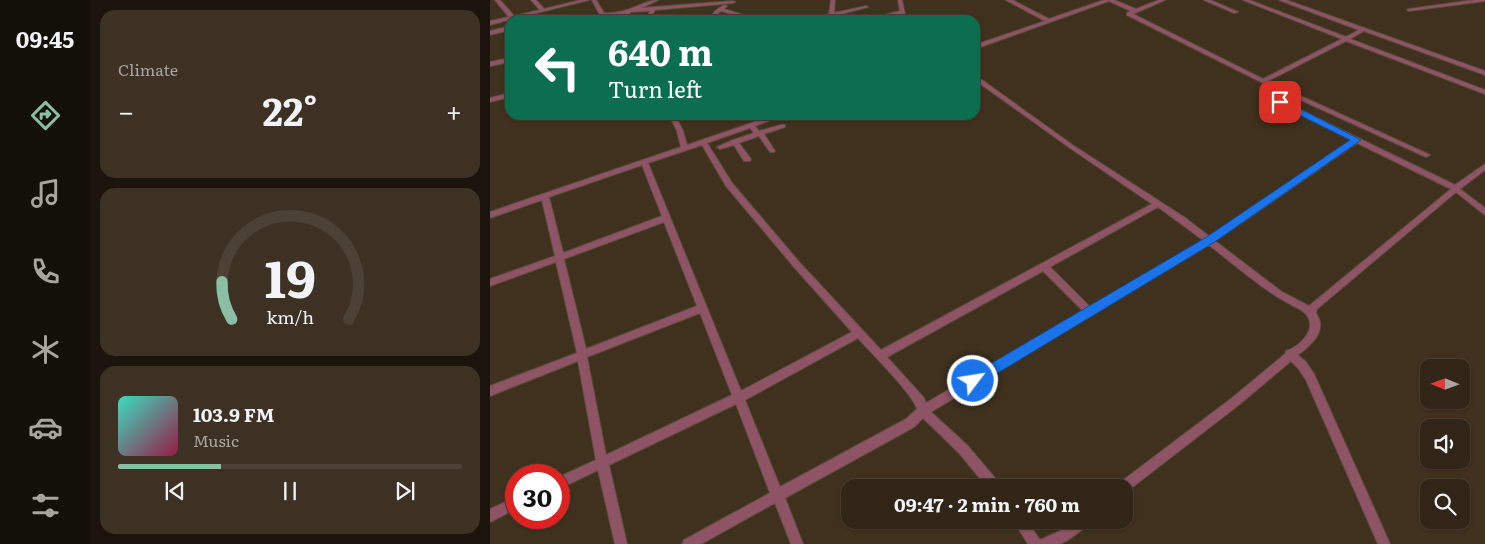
<!DOCTYPE html>
<meta charset="utf-8">
<style>
:root{--surface:#302516;--page:#3c3123;--text:#f1f3f6;--muted:#a8a5a1;--line:#4b4235;--accent:#8abfa5}
body{margin:0;font-family:Literata,serif;background:var(--page);color:var(--text);height:100vh;display:flex;flex-direction:column;font-size:19px;white-space:nowrap}
*{box-sizing:border-box;margin:0}
p{font-size:16px;color:var(--muted)}
.icon{flex:none;width:28px;height:28px;fill:none;stroke:currentColor;stroke-width:2;stroke-linecap:round;stroke-linejoin:round}
.map{position:relative;flex:1;overflow:hidden}
.side{display:flex;flex-direction:column;gap:10px;padding:10px;background:#1a140c;width:400px}
.side>*{flex:none}
.hud{position:absolute;left:15px;top:15px;width:475px;height:105px;border-radius:15px;box-shadow:0 1px 4px #0004,0 0 0 1px var(--line);background:#0b6e4f;color:#fff;overflow:hidden}
.needle{width:32px;rotate:271deg}
.fabs{position:absolute;left:930px;top:359px;display:grid;gap:10px}
.fabs a{display:grid;place-items:center;width:50px;height:50px;border-radius:10px;background:var(--surface);box-shadow:0 1px 4px #0004,0 0 0 1px var(--line);font-size:25px}
.speed{position:absolute;left:15px;top:464px;display:flex;gap:10px;font-size:25px;font-weight:700;text-align:center}
.speed>*{display:grid;place-content:center;width:65px;height:65px;border-radius:50%;background:var(--surface);box-shadow:0 1px 4px #0004,0 0 0 1px var(--line);line-height:1}
.speed .limit{border:8px solid #d22;background:#fff;color:#111}
.pin{position:absolute;display:grid;place-items:center;width:42px;height:42px;color:#fff;margin:-21px;border-radius:10px;box-shadow:0 2px 8px #0006}
.me{position:absolute;width:55px;margin:-28px;rotate:59deg;stroke-linejoin:round;filter:drop-shadow(0 0 4px #0008)}
.turn{display:flex;align-items:center;gap:18px;height:105px;padding:0 20px;font-size:22px}
.turn .icon{width:65px;height:65px;stroke-width:2.5}
.turn b{display:block;font-size:35px;line-height:42px}
.big{font-size:38px;font-weight:700;line-height:1.1}
.side .card{flex:1;display:flex;flex-direction:column;justify-content:center;gap:8px;min-width:0;padding:0 18px;border-radius:15px;background:var(--page)}
.side .dial{align-items:center;gap:0}
.dial svg{height:130px;overflow:visible;fill:none;stroke:var(--line);stroke-width:7;stroke-linecap:round;text-anchor:middle}
.dial text{fill:var(--text);stroke:none}
.song{display:flex;align-items:center;gap:15px}
.cover{width:60px;height:60px;border-radius:8px;background:linear-gradient(135deg,hsl(170 70% 55%),hsl(340 70% 35%))}
.played{height:5px;border-radius:2px;background:linear-gradient(90deg,var(--accent) 30%,var(--line) 30%)}
.keys{display:flex;justify-content:space-around;direction:ltr}
.heat{display:flex;justify-content:space-between;align-items:center;font-size:28px;direction:ltr}
.trip{position:absolute;left:351px;top:479px;width:292px;height:50px;border-radius:15px;background:var(--surface);box-shadow:0 1px 4px #0004,0 0 0 1px var(--line);font-weight:700;line-height:50px;text-align:center}
main{display:flex;flex:1;min-height:0}
.menu{display:flex;flex-direction:column;width:90px;justify-content:space-around;align-items:center;background:#130f09;color:var(--muted)}
.menu .icon{width:35px;height:35px}
.menu .on{color:var(--accent)}
.menu b{font-size:22px;color:var(--text)}
.map>svg:first-child{display:block}
.lines{fill:none;stroke-linecap:round;stroke-linejoin:round}
.minor-casing{stroke:#5c4e3c;stroke-width:2}
.minor{fill:#8f5366;fill-rule:evenodd}
.route{fill:#1a73e8;stroke:#114b97}
</style>
<main>
<nav class="menu">
<b>09:45</b>
<svg class="icon on" aria-label="directions" viewBox="0 0 24 24"><path d="M12 3l9 9-9 9-9-9zM9 14v-3h6M13 9l2 2-2 2"/></svg>
<svg class="icon" aria-label="music" viewBox="0 0 24 24"><path d="M9 18V5l10-2v13"/><circle cx="6" cy="18" r="3"/><circle cx="16" cy="16" r="3"/></svg>
<svg class="icon" aria-label="phone" viewBox="0 0 24 24"><path d="M5 4h4l2 5-3 2q2 4 5 5l2-3 5 2v4C11 20 4 13 5 4z"/></svg>
<svg class="icon" aria-label="climate" viewBox="0 0 24 24"><path d="M12 3v18M4 7l16 10M4 17L20 7"/></svg>
<svg class="icon" aria-label="car" viewBox="0 0 24 24"><path d="M5 17H2v-5l4-1 3-4h7l3 4 3 1v5h-3M9 17h6M6 11h13"/><circle cx="7" cy="17" r="2"/><circle cx="17" cy="17" r="2"/></svg>
<svg class="icon" aria-label="filters" viewBox="0 0 24 24"><path d="M4 7h16M4 17h16"/><circle cx="9" cy="7" r="2"/><circle cx="15" cy="17" r="2"/></svg>
</nav>
<section class="side">
<div class="card"><p>Climate</p>
<div class="heat"><a>−</a><b class="big">22°</b><a>+</a></div>
</div>
<div class="card dial"><svg viewBox="0 0 100 80">
<path d="M14 69A42 42 0 1 1 86 69"/>
<path d="M14 69A42 42 0 0 1 8 46" stroke="#8abfa5"/>
<text x="50" y="56" font-size="32" font-weight="700">19</text>
<text x="50" y="72" font-size="11">km/h</text>
</svg></div>
<div class="card">
<div class="song"><i class="cover"></i><div><b>103.9 FM</b><p>Music</p></div></div>
<div class="played"></div>
<div class="keys"><svg class="icon" aria-label="previous" viewBox="0 0 24 24"><path d="M18 5L8 12l10 7zM5 5v14"/></svg><svg class="icon" aria-label="pause" viewBox="0 0 24 24"><path d="M8 5v14M16 5v14"/></svg><svg class="icon" aria-label="next" viewBox="0 0 24 24"><path d="M6 5l10 7-10 7zM19 5v14"/></svg></div>
</div>
</section>
<div class="map">
<svg width="995" height="544" viewBox="0 0 995 544">
<rect width="100%" height="100%" fill="#40311e"/>
<g class="lines">
<g class="minor-casing">
<path id="minor" d="M5 0H10L24 16 50 10 41 0H46L54 9 91 0H99L26 18 28 20 22 19 0 25V21L19 17Z
M102 0H106L114 13C125 14 135 11 145 7 153 4 160 0 168 0L151 8 243 1 245 2 243 3 165 10 162 15H178L179 16 176 18H157L160 11 140 12V20H134L135 14 119 16 110 15Z
M341 0H345L344 13 376 6 378 7 344 16 343 19 341 20 339 17 325 20H315L339 14Z
M408 0H412L415 15 419 20H413L410 14 384 20H375L410 11Z
M516 0H522L559 19 614 0H624L646 9 669 0H675L643 14 773 79 852 39 753 0H759L856 37 869 30 789 0H796L995 71V75L874 31 860 39 995 90V94L856 41 778 81 938 154 940 155 936 157 771 82 637 15V13L641 11 619 1 485 49V45L555 21Z
M714 0H720L748 12 744 13Z
M984 0H995V1L919 11 917 10 919 9Z
M235 5 237 6 234 9 270 20H262L231 11 227 14 225 20H219C223 12 227 8 235 5Z
M20 26V30L0 35V31Z
M20 58V62L0 66V62Z
M485 75 584 146 694 217 720 237 862 140 788 103V101H792L965 185 995 164V170L970 189 995 208V215L966 192 827 309 826 312C827 315 830 320 830 323 832 336 817 348 808 355L816 362 824 374 900 544H888L816 380 808 368 801 361 750 404 636 492 635 493V488H626L628 484 742 398 795 354 796 351C809 347 826 331 818 317 815 310 803 306 796 302 769 287 744 264 719 245L441 412 477 445 510 484 512 488H498L469 453 433 418 424 427 295 498 313 544H301L285 503 211 544H192L194 540 280 493 246 404 119 465 137 544H125L108 470 69 489V477L106 460 88 361 0 396V386L87 353 66 262 0 286V279L65 256 52 200 0 218V212L191 147 187 131 179 115H185L193 131 197 145 285 115H294L265 126 269 131 291 125H295V127L274 134 285 151 284 152H280L269 136 249 143 261 159 260 161H254L244 145 230 149 227 147 243 140 264 133 260 128 217 143 242 183 310 263 391 350 662 204 580 148 485 80ZM867 143 961 189 819 306 792 292 725 241ZM212 145 236 186 304 267 362 332 251 391 158 163ZM152 165 172 216 73 253 59 197ZM668 207 713 240 600 307 560 267ZM174 222 207 306 96 349 74 259ZM553 271 593 311 436 403 434 398 397 357ZM210 313 242 395 116 455 97 357ZM368 338C381 353 422 393 427 409L416 419 290 487 255 400Z
M20 93V97L0 102V98Z
M26 497V509L0 522V509Z
M523 520H536L550 540 570 531 586 520H602L600 524 578 540 570 544H538Z"/>
</g>
<use href="#minor" class="minor"/>
</g>
<path class="route" d="M787 100H793L871 140 723 243 488 385 483 387 478 385 476 381 478 377 715 238 860 140 787 104Z"/>
</svg>
<div class="fabs">
<a><svg class="needle" viewBox="-14 -14 28 28"><path d="M0-13l5 13h-10z" fill="#e53935"/><path d="M0 13l5-13h-10z" fill="#a8a5a1"/></svg></a>
<a><svg class="icon" aria-label="sound" viewBox="0 0 24 24"><path d="M4 9h4l5-4v14l-5-4H4zM17 9q2 3 0 6"/></svg></a>
<a><svg class="icon" aria-label="search" viewBox="0 0 24 24"><circle cx="10" cy="10" r="6"/><path d="M15 15l6 6"/></svg></a>
</div>
<div class="speed"><div class="limit">30</div></div>
<div class="pin" style="left:790px;top:102px;background:#d93025"><svg class="icon" aria-label="arrive" viewBox="0 0 24 24"><path d="M6 21V4h12l-3 4 3 4H6"/></svg></div>
<svg class="me" style="left:483px;top:381px" viewBox="-20 -20 40 40"><circle r="17" fill="#1a73e8" stroke="#fff" stroke-width="3"/><path d="M0-11L8 9 0 5-8 9z" fill="#fff"/></svg>
<div class="trip">09:47 · 2 min · 760 m</div>
<div class="hud">
<div class="turn"><svg class="icon" aria-label="left" viewBox="0 0 24 24"><path d="M17 20v-9H6M10 6l-5 5 5 5"/></svg><div><b>640 m</b>Turn left</div></div>
</div>
</div>
</main>
